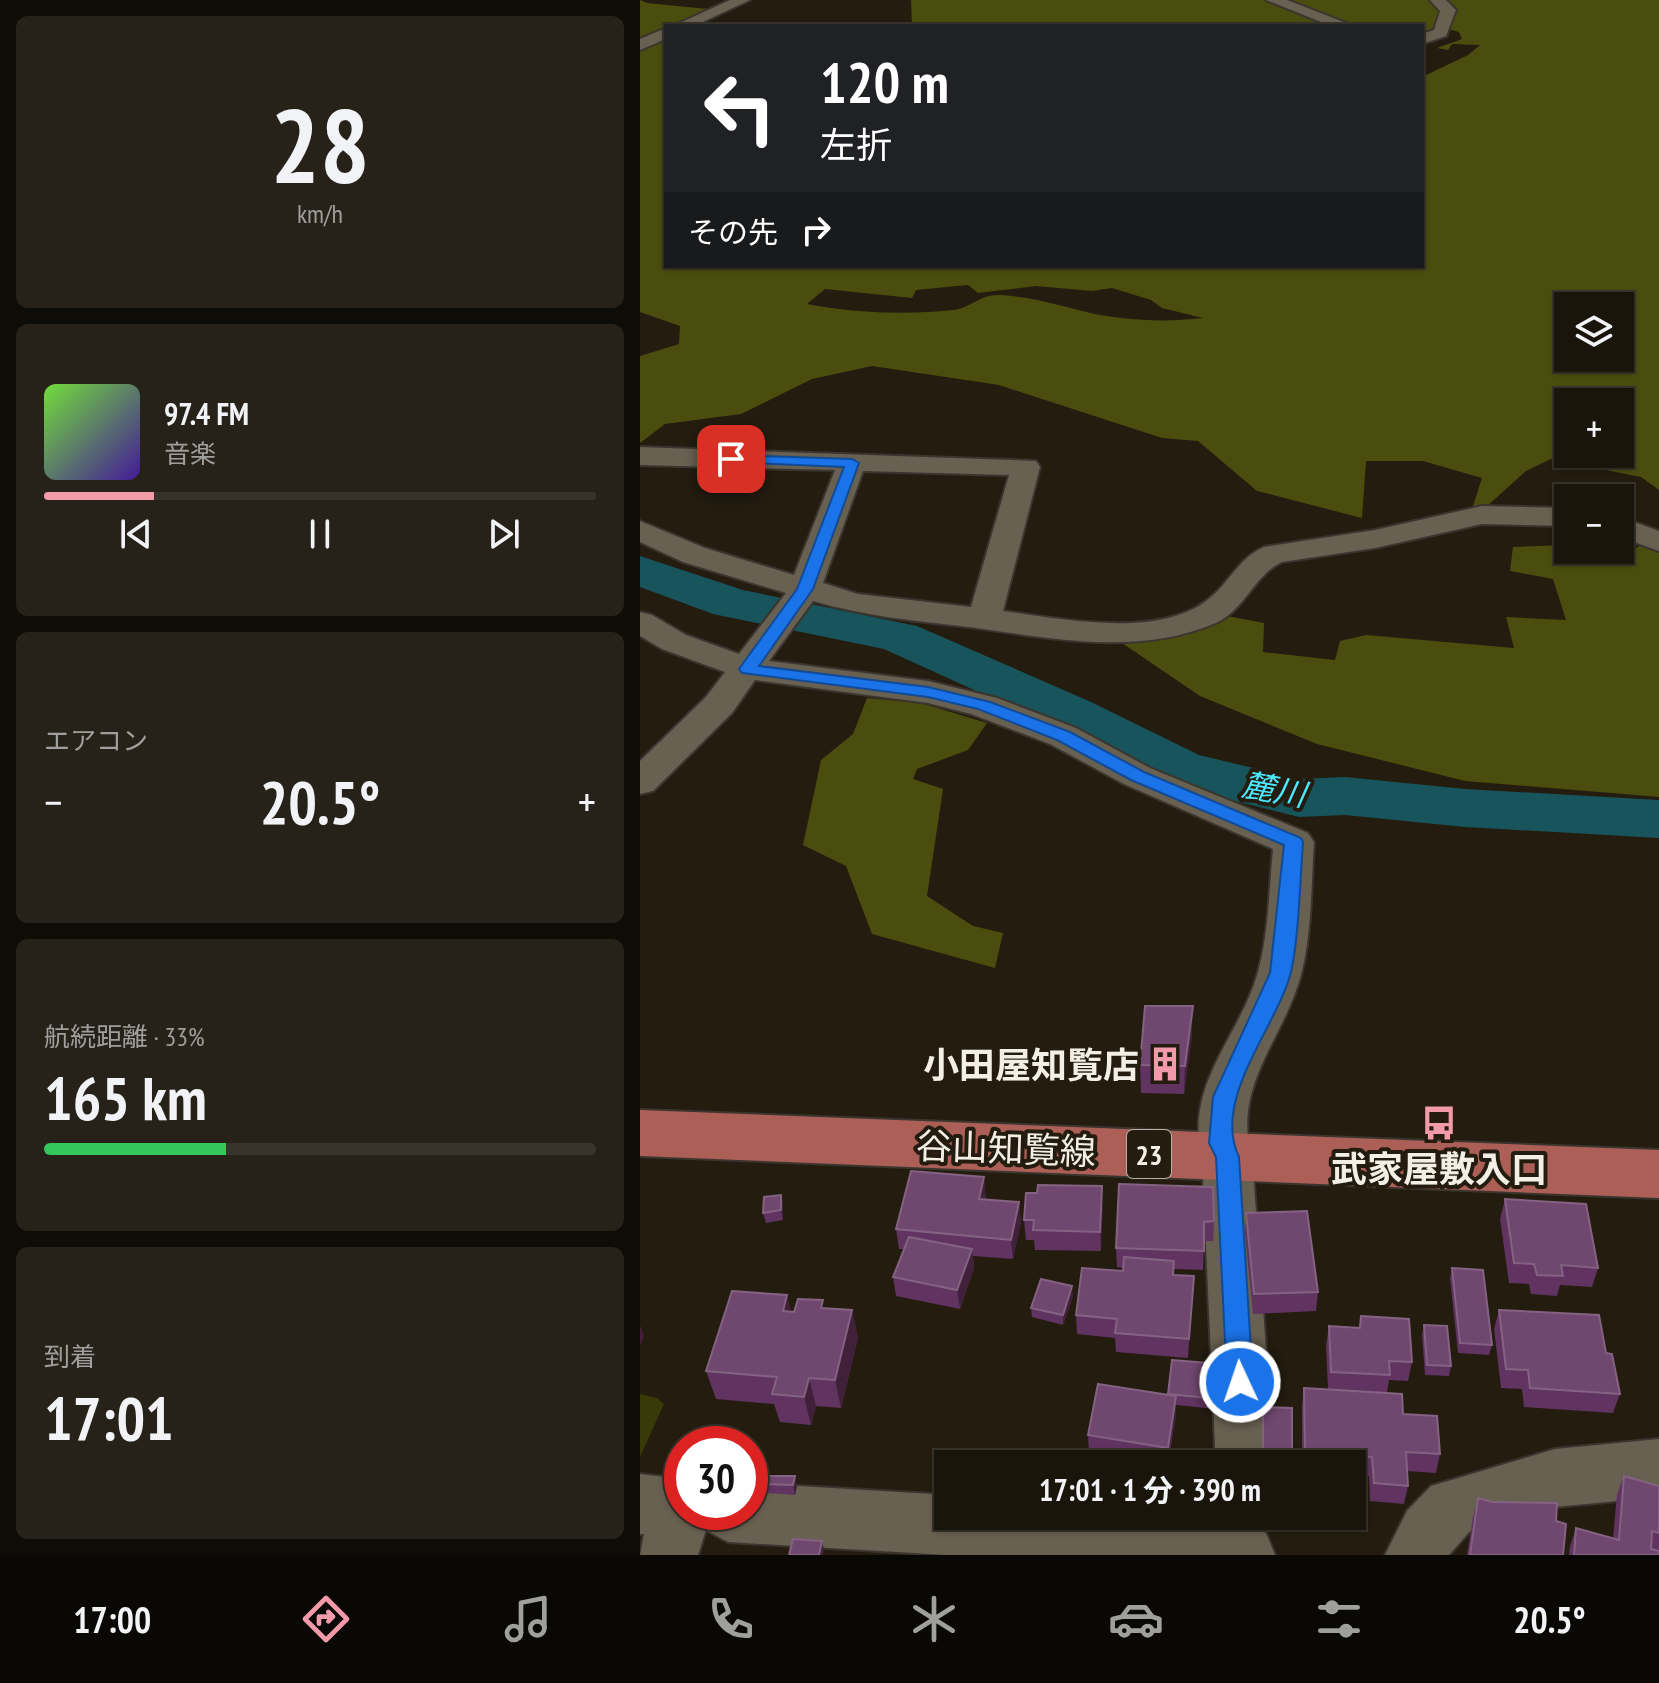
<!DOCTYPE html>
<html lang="ja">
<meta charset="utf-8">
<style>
:root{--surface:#1a150b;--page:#272219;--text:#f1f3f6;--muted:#9f9f9d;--line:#38342c;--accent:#f39aaa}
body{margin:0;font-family:"PT Sans Narrow","Noto Sans JP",sans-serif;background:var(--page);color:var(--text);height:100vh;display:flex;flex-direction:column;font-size:30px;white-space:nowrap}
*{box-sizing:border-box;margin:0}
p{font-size:26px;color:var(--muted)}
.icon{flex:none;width:44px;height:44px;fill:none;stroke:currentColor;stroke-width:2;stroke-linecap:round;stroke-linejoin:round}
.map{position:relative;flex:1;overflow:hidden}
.side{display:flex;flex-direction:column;gap:16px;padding:16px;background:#0e0c06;width:640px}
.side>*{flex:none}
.guide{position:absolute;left:24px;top:24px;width:760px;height:244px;border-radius:0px;box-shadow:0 2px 6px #0004,0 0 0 2px var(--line);background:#202124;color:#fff;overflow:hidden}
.tools{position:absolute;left:914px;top:292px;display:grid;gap:16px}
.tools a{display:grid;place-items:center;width:80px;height:80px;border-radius:0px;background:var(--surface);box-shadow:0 2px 6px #0004,0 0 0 2px var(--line);font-size:40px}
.speed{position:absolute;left:24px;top:1426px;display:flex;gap:16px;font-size:40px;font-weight:700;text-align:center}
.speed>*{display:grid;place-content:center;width:104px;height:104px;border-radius:50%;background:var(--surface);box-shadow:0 2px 6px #0004,0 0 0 2px var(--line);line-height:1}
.speed .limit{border:12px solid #d22;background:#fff;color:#111}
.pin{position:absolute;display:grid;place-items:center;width:68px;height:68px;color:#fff;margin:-34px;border-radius:16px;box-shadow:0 4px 12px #0006}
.me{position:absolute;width:88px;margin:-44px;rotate:357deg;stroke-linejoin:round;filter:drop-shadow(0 0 6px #0008)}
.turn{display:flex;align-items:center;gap:28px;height:168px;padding:0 24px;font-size:36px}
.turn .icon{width:104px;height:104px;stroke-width:2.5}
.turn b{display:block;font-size:56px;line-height:68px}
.then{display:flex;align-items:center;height:76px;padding:0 24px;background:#0003;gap:16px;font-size:30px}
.big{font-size:60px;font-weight:700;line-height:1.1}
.side .widget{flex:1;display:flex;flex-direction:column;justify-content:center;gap:12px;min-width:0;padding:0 28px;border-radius:12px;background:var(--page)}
.side .dial{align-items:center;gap:0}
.dial b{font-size:104px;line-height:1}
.song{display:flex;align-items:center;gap:24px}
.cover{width:96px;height:96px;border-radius:12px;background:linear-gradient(135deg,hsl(100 70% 55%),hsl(260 70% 35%))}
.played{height:8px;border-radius:4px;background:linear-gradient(90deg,var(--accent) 20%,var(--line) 20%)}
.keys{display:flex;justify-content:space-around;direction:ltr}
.heat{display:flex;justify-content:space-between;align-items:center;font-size:44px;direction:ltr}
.charge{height:12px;border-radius:6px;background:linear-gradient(90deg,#34c759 33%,var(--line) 0)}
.trip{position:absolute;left:294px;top:1450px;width:432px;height:80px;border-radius:0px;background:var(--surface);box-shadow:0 2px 6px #0004,0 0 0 2px var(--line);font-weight:700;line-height:80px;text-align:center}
.tab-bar{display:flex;height:128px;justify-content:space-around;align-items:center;background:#0a0804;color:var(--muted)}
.tab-bar .icon{width:56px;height:56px}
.tab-bar .on{color:var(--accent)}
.tab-bar b{font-size:36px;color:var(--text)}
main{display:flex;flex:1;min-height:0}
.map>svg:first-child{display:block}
.green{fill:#383a07}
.forest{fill:#4b4d0f;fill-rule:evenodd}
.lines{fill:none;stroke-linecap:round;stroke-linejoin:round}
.river{fill:#18545c;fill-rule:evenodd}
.minor-casing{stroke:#3a352e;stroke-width:4}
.major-casing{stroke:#3a352e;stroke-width:4}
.minor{fill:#686050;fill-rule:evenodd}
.major{fill:#ac5f57;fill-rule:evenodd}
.wall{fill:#603361}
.shaded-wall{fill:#41213a}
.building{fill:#70476f;stroke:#846282;stroke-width:2}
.route{fill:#1a73e8;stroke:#114b97;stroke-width:2}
.labels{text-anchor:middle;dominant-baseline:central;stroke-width:8;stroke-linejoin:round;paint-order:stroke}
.shield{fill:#231c0f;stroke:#b5b0a5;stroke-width:2}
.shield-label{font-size:28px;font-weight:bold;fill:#f3efe5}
.water-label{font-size:32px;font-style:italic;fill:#4be9ff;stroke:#231c0f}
.near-poi-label{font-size:36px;font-weight:bold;fill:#f3efe5;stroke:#231c0f;text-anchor:end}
.near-street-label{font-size:36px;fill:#f3efe5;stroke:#231c0f}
</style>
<main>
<section class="side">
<div class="widget dial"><b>28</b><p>km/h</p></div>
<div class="widget">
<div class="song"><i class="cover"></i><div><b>97.4 FM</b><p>音楽</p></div></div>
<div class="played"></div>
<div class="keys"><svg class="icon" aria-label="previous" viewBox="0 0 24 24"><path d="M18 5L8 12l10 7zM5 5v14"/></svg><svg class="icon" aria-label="pause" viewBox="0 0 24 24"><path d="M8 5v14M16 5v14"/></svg><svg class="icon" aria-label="next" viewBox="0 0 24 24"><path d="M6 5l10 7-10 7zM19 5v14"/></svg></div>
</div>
<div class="widget"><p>エアコン</p>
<div class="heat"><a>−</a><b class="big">20.5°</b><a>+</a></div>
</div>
<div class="widget"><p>航続距離 · 33%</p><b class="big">165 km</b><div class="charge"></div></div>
<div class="widget"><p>到着</p><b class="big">17:01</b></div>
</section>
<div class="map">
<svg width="1019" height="1555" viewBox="0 0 1019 1555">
<rect width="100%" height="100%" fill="#231c0f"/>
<path class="green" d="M0 1394 17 1398 24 1404 0 1457Z"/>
<path class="forest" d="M0 0 7 3 68 9 0 39Z
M271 0H1019V490L1001 477 911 459 886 471 846 507 832 509 842 478 783 461H726L722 518 617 491 558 441 522 438 359 385 232 366 172 379 101 414 25 424 0 443V356L39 344 40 326 0 312V50L26 38V48L22 50 26 51V266H782V77L828 55 840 45 812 44 808 50 797 48 822 39 819 32 798 26 809 32V36L782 42V26H281L272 25ZM328 285 338 293 396 286 452 291 472 288 511 300 522 308 563 318C530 322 493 321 460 315 427 308 393 296 358 295 339 295 329 309 313 310 267 315 213 313 167 304L185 289 272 298 276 290ZM928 306H980V358H928ZM928 402H980V454H928Z
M1005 542 1019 550V797L825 781 677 744 560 696 482 643C524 640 550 637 587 616L624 623 623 652 695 660 700 641 726 635 874 648 866 617 926 620 913 579 870 571 873 547 928 545V550L987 554Z
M227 698 281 703 347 723 328 750 277 769 273 779 303 789 287 896 333 926 363 933 355 968 232 934 206 866 163 845 181 760 213 734Z"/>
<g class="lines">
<path class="river" d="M0 556 103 590 277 626 451 702 559 755 659 779 705 777 825 789 1019 800V838L825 827 705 815 659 817 520 782 413 726 244 649 73 614 0 587Z"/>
<g class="minor-casing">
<path id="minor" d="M90 0H110L54 26H33Z
M626 0H647L714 26H691Z
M790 0H806L816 10 806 36 782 44V34L794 30 800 11Z
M26 28V39L0 50V39Z
M0 447 396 461 400 467 363 611C422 619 522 640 571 597 591 580 599 558 624 547L735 530 842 506 928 508V526L842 524 735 548 642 562C614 575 605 610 576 623 496 657 412 638 329 627 276 621 224 616 173 601L129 661 288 681 357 698 436 728 510 768 668 833 674 842C671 885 672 930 662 971 646 1037 591 1085 612 1157L633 1446 630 1464H572L575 1446 562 1157C544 1084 600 1037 618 972 629 932 629 889 633 849L484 784 410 744 331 714 288 703 115 680 92 713 13 791 0 794V761L66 697 85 672 22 649 0 636V612L12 615 46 635 99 654 146 593 43 562 0 542V521L65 548 154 575 195 470 0 465ZM223 471 369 475 331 607 218 594 183 583Z
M980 517 1019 531V551L980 537Z
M1019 1439V1497L915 1507 830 1531 809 1555H745L767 1511 791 1486 915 1449Z
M0 1474 42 1479V1512H110V1483L308 1495V1516H590L626 1533 635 1555H307L88 1542 66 1530 58 1555H0L4 1534H0Z"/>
</g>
<g class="major-casing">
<path id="major" d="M0 1110 1019 1150V1198L0 1156Z"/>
</g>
<use href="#minor" class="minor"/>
<use href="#major" class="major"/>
</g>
<path class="wall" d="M552 1035 544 1094 501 1093 500 1065Z
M479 1184 574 1221 573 1241H564L563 1270 534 1269 533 1275 554 1276 548 1358 476 1352 475 1338 437 1334 436 1315 483 1271V1268L477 1267 476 1248Z
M462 1186 461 1251 395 1250 394 1240H386L384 1220 397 1193Z
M141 1195 143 1205V1220L126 1223 123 1213Z
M346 1197V1199L379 1202 381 1222 373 1259 333 1256 334 1268 320 1309 256 1296 253 1277 264 1249H259L256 1229Z
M865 1199 958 1268 952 1287 920 1285 917 1296 891 1294 889 1284 869 1283 860 1219Z
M606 1213 678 1292 676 1311 613 1314 605 1233Z
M812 1268 852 1345 849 1355 818 1353 810 1278Z
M433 1296 423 1325 392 1317 391 1308Z
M185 1308 212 1310 218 1338 201 1408 176 1406 171 1425 140 1422 134 1404 76 1399 66 1371 151 1312Z
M859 1310 966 1353 980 1394 973 1413 884 1407 882 1389 861 1388 854 1329Z
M721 1316 772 1362 768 1381 749 1380 747 1393 763 1414 800 1454 796 1473 767 1471 768 1486 764 1504 730 1501 729 1476 712 1475V1464H662V1407L664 1388 688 1389 686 1346 689 1326 719 1328Z
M784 1325 811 1366 809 1376 785 1375 782 1335Z
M580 1364 576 1409 536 1405V1415L528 1464H511L449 1454 448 1435 528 1395Z
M623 1407 652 1451 651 1461 623 1459Z
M984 1476 1019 1486V1555H929L930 1546 936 1528 973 1539 977 1494Z
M125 1484 157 1486 155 1495 128 1493Z
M838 1498 916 1521 923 1555H827L833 1517Z"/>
<path class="shaded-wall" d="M553 1006 552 1035 544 1094 545 1066Z
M344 1177 346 1197 341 1218 339 1199Z
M462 1186 463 1206 461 1251 460 1232Z
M141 1195 143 1205V1220L141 1210Z
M379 1202 381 1222 373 1259 371 1240Z
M332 1249 334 1268 320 1309 317 1290Z
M554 1276 553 1296 548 1358 549 1339Z
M432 1286 433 1296 423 1325V1315Z
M147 1295 154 1323 143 1311Z
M212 1310 218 1338 201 1408 195 1380Z
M0 1325 4 1336 0 1346Z
M169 1378 176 1406 171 1425 164 1397Z
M536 1396V1415L527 1464 528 1448Z
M155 1476 157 1486 155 1495 153 1485Z
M182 1541 184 1550 183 1555H179Z"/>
<path class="building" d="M505 1006H553L545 1066 500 1065Z
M271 1171 344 1177 339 1199 379 1202 371 1240 256 1229Z
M479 1184 573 1187 574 1221 564 1222V1251L476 1248Z
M398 1185 462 1186 460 1232 393 1230 394 1220H384L386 1193H397Z
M141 1195V1210L123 1213 124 1197Z
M865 1199 946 1204 958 1268 921 1265 923 1276 897 1275 894 1264 874 1263Z
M667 1211 678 1292 614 1294 606 1213Z
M269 1237 332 1249 317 1290 253 1277Z
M484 1257 534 1261 533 1275 554 1276 549 1339 475 1333 477 1319 436 1315 442 1268 483 1271Z
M812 1268 843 1270 852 1345 820 1343Z
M401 1279 432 1286 423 1315 391 1308Z
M92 1291 147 1295 143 1311 154 1312 158 1299 183 1300 181 1308 212 1310 195 1380 169 1378 164 1397 132 1394 137 1377 66 1371Z
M859 1310 959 1315 966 1353 972 1354 980 1394 890 1388 888 1370 866 1369Z
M721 1316 769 1319 772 1362 749 1361 750 1375 691 1372 689 1326 720 1328Z
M784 1325 807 1326 811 1366 787 1365Z
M532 1360 580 1364 577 1399 528 1394Z
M458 1384 536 1396 528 1448 448 1435Z
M664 1388 762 1394 763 1414 797 1416 800 1454 766 1452 768 1486 734 1483 732 1457 665 1453Z
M623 1407 652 1408V1451L623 1449Z
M127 1476H155L153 1485 125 1484Z
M984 1476 1019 1486V1533L1012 1531 1011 1549 1019 1551V1555H934L936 1528 979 1540Z
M838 1498 852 1502 917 1503 916 1521 926 1524 923 1555H830Z
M153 1539 182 1541 179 1555H149Z"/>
<path class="route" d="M91 455 212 459 219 463 173 589 119 666 288 687 350 702 430 732 504 772 661 838 663 842C660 881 659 936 651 972 637 1027 571 1099 599 1157L613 1382 610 1391 600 1394 590 1391 587 1382 576 1157 569 1143 573 1097 630 973 644 845 491 780 417 740 338 709 288 697 102 673 99 669 157 589 204 467 86 462 84 459Z"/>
<defs>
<g id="building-bare" transform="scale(2.76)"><path d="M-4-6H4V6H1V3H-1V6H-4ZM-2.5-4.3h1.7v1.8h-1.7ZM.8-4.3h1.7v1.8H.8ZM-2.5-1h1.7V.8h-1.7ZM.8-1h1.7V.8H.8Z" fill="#f39aaa" stroke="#231c0f" stroke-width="2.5" paint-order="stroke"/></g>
<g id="bus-bare" transform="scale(2.76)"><path d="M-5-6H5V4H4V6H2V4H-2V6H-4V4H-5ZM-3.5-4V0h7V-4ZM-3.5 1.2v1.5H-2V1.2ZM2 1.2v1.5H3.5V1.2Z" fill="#f39aaa" stroke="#231c0f" stroke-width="2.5" paint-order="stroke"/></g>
</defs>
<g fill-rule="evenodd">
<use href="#building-bare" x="525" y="1064"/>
<use href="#bus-bare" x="799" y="1123"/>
</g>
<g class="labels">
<rect class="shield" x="487" y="1130" width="44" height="48" rx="6"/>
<g class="shield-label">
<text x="509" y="1154">23</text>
</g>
<g class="water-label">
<text transform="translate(634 789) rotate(10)">麓川</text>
</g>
<g class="near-poi-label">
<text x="499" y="1064">小田屋知覧店</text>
<text x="799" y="1168" text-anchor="middle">武家屋敷入口</text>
</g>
<g class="near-street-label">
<text transform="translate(366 1148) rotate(2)">谷山知覧線</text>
</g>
</g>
</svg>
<div class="tools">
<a><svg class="icon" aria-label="layers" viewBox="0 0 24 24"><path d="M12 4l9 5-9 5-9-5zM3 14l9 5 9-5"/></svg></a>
<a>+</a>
<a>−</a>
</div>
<div class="speed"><div class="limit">30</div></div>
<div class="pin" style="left:91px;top:459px;background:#d93025"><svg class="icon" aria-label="arrive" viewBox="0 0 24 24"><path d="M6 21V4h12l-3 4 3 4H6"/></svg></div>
<svg class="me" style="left:600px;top:1382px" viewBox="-20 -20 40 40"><circle r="17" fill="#1a73e8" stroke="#fff" stroke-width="3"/><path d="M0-11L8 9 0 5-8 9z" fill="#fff"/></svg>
<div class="trip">17:01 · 1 分 · 390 m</div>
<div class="guide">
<div class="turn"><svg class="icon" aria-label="left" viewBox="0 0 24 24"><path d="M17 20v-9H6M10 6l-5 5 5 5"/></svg><div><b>120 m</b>左折</div></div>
<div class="then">その先<svg class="icon" aria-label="right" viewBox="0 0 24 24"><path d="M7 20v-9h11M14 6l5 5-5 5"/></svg></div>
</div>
</div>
</main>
<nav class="tab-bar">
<b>17:00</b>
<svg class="icon on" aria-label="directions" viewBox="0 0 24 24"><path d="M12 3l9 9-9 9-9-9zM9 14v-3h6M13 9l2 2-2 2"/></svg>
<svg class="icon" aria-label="music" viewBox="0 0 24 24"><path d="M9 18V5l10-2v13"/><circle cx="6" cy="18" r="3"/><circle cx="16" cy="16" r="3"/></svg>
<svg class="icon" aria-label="phone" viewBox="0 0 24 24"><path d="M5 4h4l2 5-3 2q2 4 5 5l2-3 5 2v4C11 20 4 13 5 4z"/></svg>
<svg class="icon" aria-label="climate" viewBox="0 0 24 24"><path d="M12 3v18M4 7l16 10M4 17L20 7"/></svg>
<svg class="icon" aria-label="car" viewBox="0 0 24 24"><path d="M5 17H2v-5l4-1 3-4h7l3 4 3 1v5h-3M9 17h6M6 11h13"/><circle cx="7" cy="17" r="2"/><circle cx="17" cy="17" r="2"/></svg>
<svg class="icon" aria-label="filters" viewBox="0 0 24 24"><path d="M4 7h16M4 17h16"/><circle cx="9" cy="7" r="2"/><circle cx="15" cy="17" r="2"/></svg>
<b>20.5°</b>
</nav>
